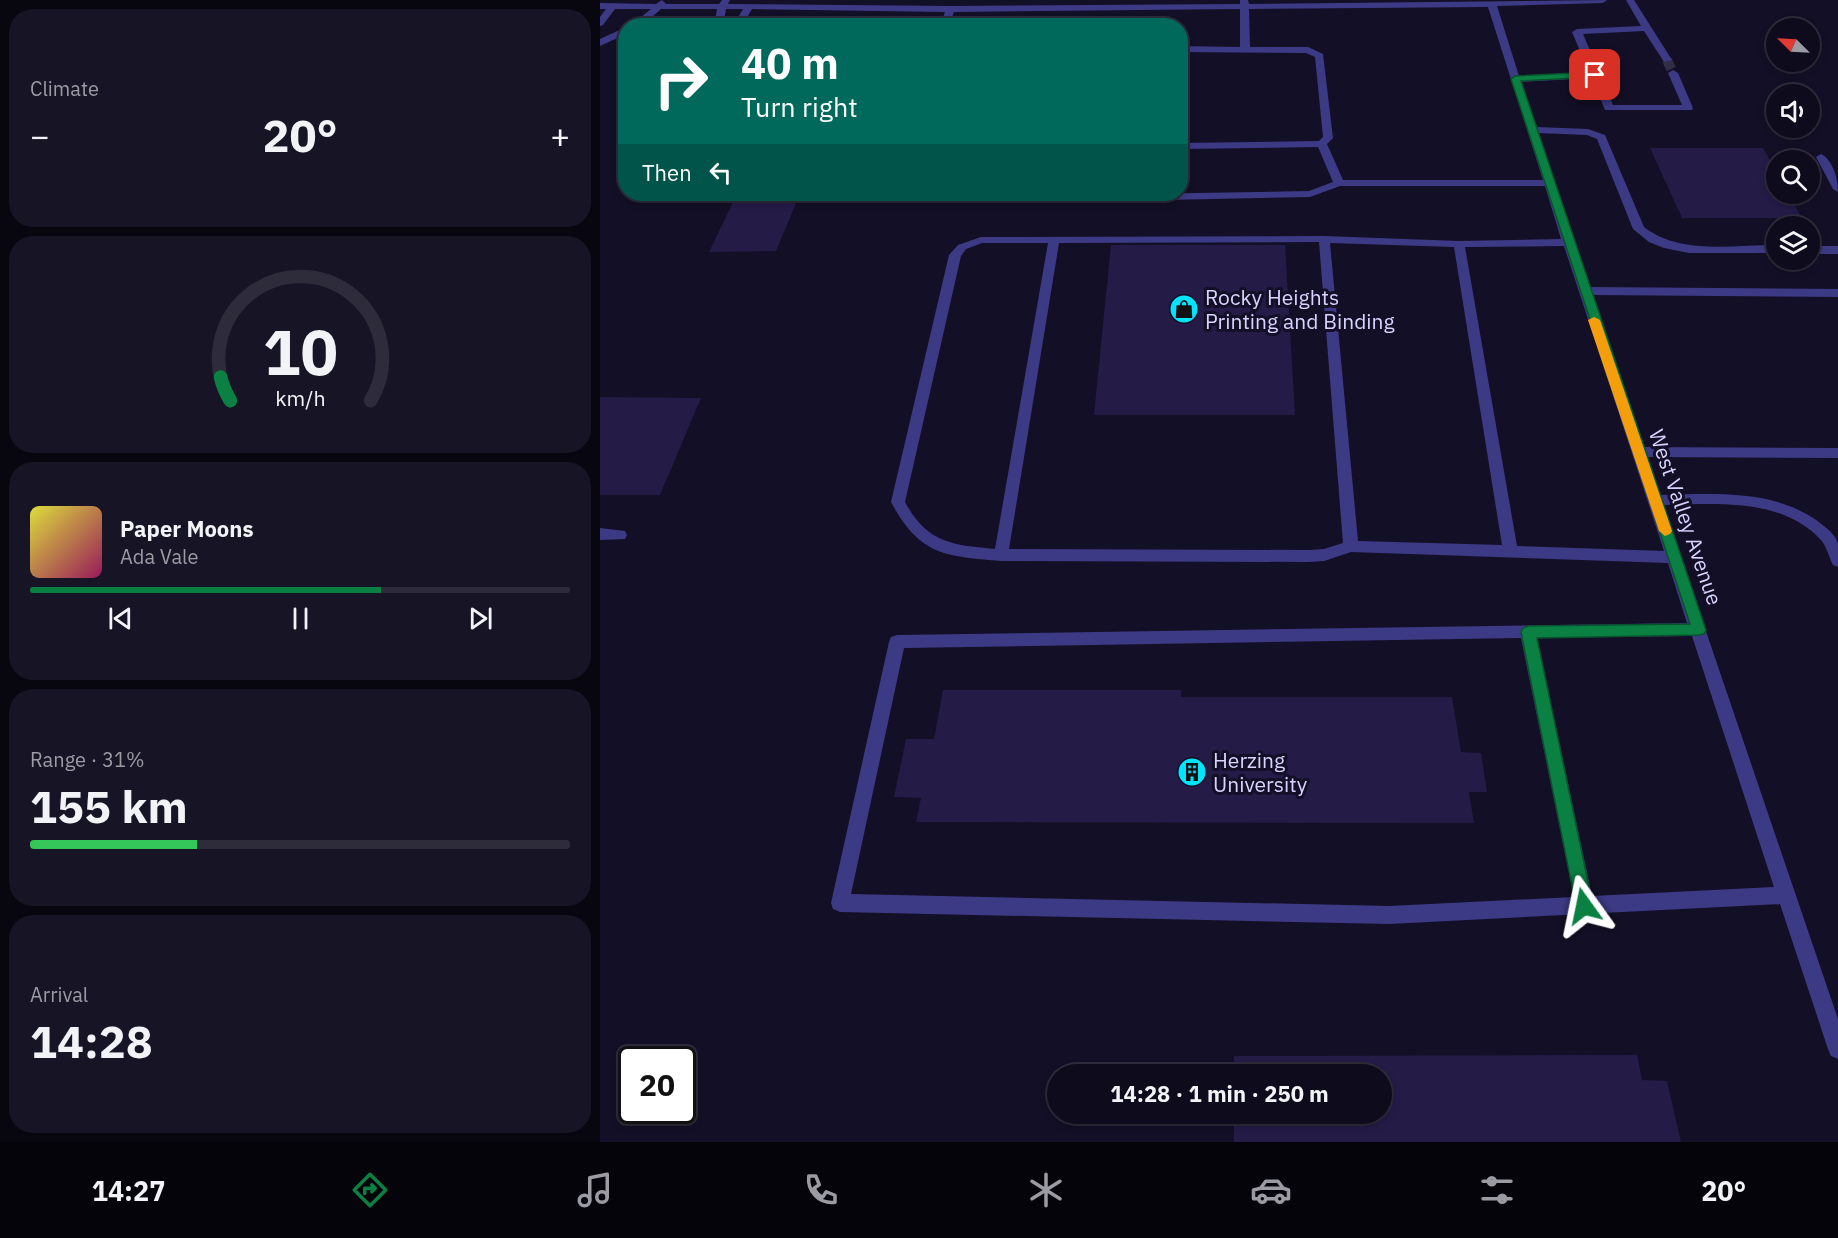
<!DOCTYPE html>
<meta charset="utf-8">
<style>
:root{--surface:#0e0b1c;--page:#171425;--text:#f1f3f6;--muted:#9b9ba3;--line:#2e2b3b;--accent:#0b8043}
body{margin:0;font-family:"IBM Plex Sans",sans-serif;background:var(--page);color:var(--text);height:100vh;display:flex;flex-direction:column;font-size:22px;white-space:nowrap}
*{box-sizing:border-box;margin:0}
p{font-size:20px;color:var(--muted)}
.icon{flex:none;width:33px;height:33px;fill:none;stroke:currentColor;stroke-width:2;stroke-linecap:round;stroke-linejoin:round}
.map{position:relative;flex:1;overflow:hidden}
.details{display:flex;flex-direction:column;gap:9px;padding:9px;background:#08060f;width:600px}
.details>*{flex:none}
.hud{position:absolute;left:18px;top:18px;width:570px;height:183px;border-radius:24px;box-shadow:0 3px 9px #0003,0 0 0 2px var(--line);background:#00695c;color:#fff;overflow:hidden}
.needle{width:39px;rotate:294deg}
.tools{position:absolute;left:1166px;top:18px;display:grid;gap:12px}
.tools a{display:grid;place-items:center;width:54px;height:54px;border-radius:50%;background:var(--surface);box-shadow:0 3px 9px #0003,0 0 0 2px var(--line);font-size:30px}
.speed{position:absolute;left:18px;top:1046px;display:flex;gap:12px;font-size:30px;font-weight:700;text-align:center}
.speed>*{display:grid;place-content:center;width:78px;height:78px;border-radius:50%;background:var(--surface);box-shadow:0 3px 9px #0003,0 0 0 2px var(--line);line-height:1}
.speed .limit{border:3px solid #111;border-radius:9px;background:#fff;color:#111}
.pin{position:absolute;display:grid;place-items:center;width:51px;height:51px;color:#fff;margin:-26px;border-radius:12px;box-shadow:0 3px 9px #0006}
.me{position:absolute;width:66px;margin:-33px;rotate:348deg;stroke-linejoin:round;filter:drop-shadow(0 0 4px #0008)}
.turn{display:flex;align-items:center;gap:21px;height:126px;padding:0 24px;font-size:27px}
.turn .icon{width:78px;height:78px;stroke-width:2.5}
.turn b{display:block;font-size:42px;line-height:51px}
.then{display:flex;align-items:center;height:57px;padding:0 24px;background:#0003;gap:12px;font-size:22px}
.big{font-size:45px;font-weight:800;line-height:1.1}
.details .widget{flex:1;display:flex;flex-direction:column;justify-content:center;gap:9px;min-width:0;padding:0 21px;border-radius:24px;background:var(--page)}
.details .dial{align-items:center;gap:0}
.dial svg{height:156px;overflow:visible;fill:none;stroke:var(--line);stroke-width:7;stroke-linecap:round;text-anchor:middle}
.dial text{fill:var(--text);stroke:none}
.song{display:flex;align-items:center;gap:18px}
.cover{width:72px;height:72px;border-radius:9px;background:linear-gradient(135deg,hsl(60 70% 55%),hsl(330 70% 35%))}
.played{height:6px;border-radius:3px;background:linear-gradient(90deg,var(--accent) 65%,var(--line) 65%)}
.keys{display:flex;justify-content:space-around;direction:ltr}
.heat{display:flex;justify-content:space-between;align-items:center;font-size:33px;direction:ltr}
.charge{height:9px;border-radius:4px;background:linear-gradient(90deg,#34c759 31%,var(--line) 0)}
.trip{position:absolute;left:447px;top:1064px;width:345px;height:60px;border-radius:30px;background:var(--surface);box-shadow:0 3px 9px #0003,0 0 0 2px var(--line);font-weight:800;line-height:60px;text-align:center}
.menu{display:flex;height:96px;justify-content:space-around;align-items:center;background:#06040b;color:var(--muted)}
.menu .icon{width:42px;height:42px}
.menu .current{color:var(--accent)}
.menu b{font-size:27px;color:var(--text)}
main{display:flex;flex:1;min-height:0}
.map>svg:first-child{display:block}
.building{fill:#241b47}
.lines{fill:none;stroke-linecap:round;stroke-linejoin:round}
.minor-tunnel{stroke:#312d47;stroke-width:10;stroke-dasharray:10 5;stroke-linecap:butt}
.minor{fill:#3d3a85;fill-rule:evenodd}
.route{fill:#0b8043;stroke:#07532c;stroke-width:1.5}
.slow{fill:#f59e0b}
.labels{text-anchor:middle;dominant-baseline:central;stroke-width:6;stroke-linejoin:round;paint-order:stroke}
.poi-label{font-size:21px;fill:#d9d4ff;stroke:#130f26;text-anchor:start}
.street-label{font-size:21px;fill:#d9d4ff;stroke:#130f26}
</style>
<main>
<section class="details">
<div class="widget"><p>Climate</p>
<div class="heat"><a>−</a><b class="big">20°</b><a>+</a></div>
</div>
<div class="widget dial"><svg viewBox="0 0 100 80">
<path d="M14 69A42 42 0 1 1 86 69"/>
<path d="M14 69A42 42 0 0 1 9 57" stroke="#0b8043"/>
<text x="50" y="56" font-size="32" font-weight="700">10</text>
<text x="50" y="72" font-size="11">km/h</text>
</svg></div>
<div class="widget">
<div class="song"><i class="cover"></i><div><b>Paper Moons</b><p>Ada Vale</p></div></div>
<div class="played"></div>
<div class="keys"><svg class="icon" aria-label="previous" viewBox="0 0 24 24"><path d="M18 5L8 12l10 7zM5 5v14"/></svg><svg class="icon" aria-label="pause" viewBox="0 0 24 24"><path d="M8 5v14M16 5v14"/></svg><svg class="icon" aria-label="next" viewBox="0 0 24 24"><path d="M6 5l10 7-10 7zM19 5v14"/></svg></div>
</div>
<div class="widget"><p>Range · 31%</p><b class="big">155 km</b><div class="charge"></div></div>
<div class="widget"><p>Arrival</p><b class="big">14:28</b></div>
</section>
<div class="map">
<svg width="1238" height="1142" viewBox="0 0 1238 1142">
<rect width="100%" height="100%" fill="#130f26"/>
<path class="building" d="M1050 148H1163L1176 171V194H1188L1202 218H1082Z
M137 194H200L176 251 109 252Z
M511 245H685L695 415H494Z
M0 397 101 398 60 495H0Z
M343 690H581V697H852L861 752 881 753 887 792H869L874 823 316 822 321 798 294 797 306 739H334Z
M1037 1055 1042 1080 1067 1081 1081 1142H634V1113H782V1074H634V1056Z"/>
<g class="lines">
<path class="minor-tunnel" d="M1067 60 1073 73"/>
<path class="minor" d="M62 0 66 4H119L122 0H130L128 4 351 6 640 4V0H648L649 4 1007 0 1003 3 897 6 919 76 989 72 972 32 977 29 1041 26 1026 0H1034L1072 60 1064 62 1044 31 983 34 1013 105H1082L1068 73 1073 70 1078 73 1093 108 1092 110H1005L992 78 921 82 936 127 988 129 1005 135 1044 227C1080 255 1133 245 1176 245V253H1089L1064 248 1049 242 1033 229 997 139 987 135 938 133 989 287 1238 289V297L991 295 1043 447 1238 448V458L1047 457 1059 495C1115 494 1178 488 1224 526 1230 531 1236 536 1238 544 1238 551 1238 560 1238 567L1233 565C1229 557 1227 547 1221 540 1181 497 1116 504 1063 505L1238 1019V1059L1231 1056 1228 1049 1180 904 789 924 240 912 233 909 231 903 289 642 291 637 297 635 1087 623 1068 563 751 552 724 561 709 562 401 561C345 556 320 556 291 502L349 255 358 245 381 237 724 236 859 241 961 239 945 186H740L710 197 564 200 539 196 538 194 709 191 733 182 718 147 580 149V143L719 141 723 137 715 57 706 53 580 52V46L640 47V9L354 12 349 26H340L345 12 152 9 142 26H133L143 9H126L123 26H114L117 9H61L42 26H30L51 9H15L3 25 0 26V17L6 9H0V3L56 4ZM888 7 943 180H743L727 144 733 138 723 54 708 47H650L649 9ZM719 242 743 543 724 549 709 550 409 549 459 243ZM382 243H448L395 549C352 545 327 543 305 502L361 256 366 249ZM730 243 854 247 902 545 758 541ZM964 246 1064 551 917 546 865 247ZM1092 636 1174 887 992 896 937 638ZM921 638 974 897 789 906 251 894 304 648Z
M26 27V34L0 46V39Z
M1221 154C1233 160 1238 179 1238 192L1233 189 1216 157Z
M1209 246H1238V254H1209Z
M0 528 25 531 27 535 25 539 0 540Z"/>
</g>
<path class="route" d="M995 72 998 73V77L921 81 1106 630 1104 634 1099 635 937 638 993 906 990 912 984 914 978 912 976 906 921 632 923 628 928 626 1090 624 911 79 915 76Z"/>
<path class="slow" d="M994 317 1000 320 1072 531 1070 534 1065 536 1059 531 988 320Z"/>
<defs>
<g id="shop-disc" transform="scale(1.5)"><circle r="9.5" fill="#00e5ff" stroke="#130f26"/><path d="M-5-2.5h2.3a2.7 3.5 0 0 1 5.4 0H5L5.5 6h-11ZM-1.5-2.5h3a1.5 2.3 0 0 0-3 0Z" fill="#111"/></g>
<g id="building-disc" transform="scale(1.5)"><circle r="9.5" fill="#00e5ff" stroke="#130f26"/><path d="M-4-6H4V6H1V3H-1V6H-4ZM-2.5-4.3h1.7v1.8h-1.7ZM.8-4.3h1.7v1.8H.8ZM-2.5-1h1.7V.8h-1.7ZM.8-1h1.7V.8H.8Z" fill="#111"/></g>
</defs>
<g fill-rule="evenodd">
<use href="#shop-disc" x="584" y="309"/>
<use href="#building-disc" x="592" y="772"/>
</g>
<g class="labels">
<g class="poi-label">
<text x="605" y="297">Rocky Heights<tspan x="605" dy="24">Printing and Binding</tspan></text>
<text x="613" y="760">Herzing<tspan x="613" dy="24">University</tspan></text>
</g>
<g class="street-label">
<text transform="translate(1086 517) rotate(71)">West Valley Avenue</text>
</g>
</g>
</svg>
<div class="tools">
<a><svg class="needle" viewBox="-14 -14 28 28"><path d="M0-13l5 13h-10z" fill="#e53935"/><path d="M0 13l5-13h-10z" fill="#9b9ba3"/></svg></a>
<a><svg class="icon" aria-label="sound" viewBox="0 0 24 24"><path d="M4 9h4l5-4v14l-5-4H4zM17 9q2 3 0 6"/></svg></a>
<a><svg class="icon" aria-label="search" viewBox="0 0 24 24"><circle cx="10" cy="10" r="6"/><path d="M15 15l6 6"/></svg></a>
<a><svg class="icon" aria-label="layers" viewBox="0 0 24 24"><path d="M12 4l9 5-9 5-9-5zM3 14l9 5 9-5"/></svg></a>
</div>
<div class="speed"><div class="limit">20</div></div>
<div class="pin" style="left:995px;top:75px;background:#d93025"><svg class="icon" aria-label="arrive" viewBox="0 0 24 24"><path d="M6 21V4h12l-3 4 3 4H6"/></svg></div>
<svg class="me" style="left:984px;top:906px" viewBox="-20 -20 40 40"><path d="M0-17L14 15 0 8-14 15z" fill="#0b8043" stroke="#fff" stroke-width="4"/></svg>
<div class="trip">14:28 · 1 min · 250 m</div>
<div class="hud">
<div class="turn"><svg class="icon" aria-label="right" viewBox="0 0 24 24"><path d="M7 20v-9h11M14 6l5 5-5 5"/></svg><div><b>40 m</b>Turn right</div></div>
<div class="then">Then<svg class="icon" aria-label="left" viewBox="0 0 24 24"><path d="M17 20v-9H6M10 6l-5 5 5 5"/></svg></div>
</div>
</div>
</main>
<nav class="menu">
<b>14:27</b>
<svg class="icon current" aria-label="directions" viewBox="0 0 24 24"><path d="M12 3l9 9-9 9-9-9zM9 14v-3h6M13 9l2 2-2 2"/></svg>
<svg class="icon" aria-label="music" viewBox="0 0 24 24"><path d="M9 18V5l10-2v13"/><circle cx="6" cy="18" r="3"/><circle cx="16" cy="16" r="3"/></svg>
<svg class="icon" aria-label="phone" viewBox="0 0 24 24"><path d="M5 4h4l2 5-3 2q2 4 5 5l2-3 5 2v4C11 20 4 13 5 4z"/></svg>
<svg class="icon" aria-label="climate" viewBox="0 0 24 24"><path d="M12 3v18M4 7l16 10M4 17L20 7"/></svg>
<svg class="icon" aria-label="car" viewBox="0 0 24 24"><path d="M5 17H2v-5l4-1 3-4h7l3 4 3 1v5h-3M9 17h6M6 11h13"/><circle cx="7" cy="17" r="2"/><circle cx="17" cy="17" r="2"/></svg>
<svg class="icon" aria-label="filters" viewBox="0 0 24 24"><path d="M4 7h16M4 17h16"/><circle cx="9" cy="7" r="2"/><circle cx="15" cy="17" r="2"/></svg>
<b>20°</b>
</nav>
